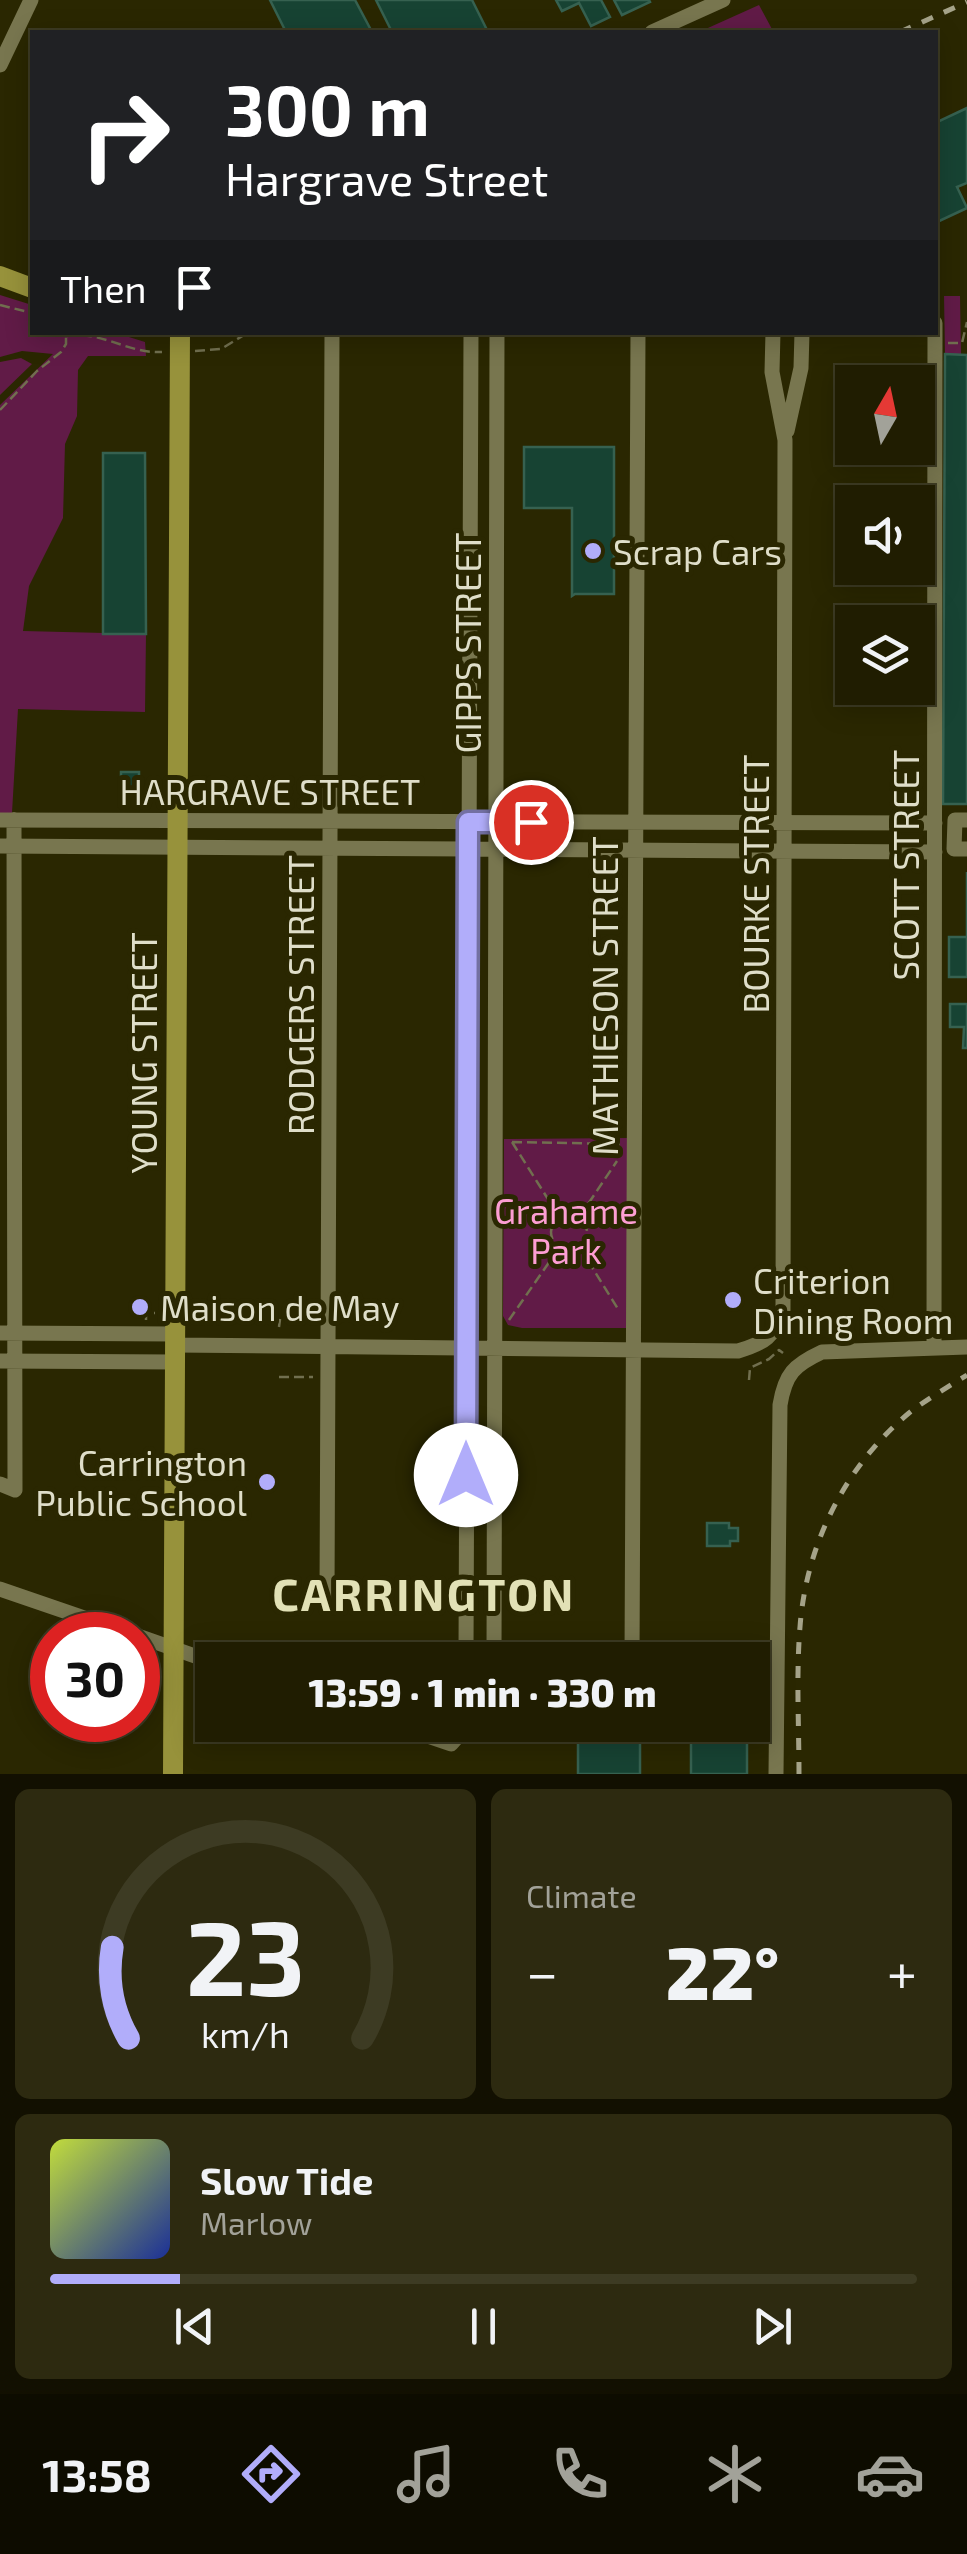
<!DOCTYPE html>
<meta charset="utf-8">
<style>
:root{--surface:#201d01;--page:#2d2a10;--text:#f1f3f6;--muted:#a2a299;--line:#3d3b23;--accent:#b1adfa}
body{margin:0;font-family:"Exo 2",sans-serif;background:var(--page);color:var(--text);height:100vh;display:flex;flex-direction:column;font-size:38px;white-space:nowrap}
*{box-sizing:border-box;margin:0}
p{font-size:32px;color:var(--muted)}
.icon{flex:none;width:55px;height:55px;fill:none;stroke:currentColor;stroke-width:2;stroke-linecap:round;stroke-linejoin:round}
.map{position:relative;height:1774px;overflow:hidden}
.sheet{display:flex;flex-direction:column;gap:15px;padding:15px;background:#121001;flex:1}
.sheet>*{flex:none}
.guide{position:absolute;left:30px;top:30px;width:908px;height:305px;border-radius:0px;box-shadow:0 5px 25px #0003,0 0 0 2px var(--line);background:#202124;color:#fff;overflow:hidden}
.needle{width:65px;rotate:9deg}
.fabs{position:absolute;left:835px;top:365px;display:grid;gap:20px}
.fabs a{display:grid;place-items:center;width:100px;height:100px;border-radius:0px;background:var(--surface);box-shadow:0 5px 25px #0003,0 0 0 2px var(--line);font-size:50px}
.speed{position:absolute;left:30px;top:1612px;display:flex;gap:20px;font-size:50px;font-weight:700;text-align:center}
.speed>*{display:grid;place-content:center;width:130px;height:130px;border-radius:50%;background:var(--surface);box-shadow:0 5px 25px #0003,0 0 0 2px var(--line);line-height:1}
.speed .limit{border:15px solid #d22;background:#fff;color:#111}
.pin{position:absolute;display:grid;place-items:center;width:85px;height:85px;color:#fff;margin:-42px;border:5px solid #fff;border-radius:50%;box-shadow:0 2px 10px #0007}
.me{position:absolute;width:110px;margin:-55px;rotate:0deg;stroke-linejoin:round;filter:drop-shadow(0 0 8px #0008)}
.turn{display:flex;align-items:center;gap:35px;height:210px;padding:0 30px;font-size:45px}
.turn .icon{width:130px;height:130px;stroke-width:2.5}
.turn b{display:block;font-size:70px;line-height:85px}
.then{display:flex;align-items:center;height:95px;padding:0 30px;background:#0003;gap:20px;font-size:38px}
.big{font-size:75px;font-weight:800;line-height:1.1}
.sheet .widget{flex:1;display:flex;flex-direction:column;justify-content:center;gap:15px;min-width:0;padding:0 35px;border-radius:15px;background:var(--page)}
.sheet .dial{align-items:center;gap:0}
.dial svg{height:260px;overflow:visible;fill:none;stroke:var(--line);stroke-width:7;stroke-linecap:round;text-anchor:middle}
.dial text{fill:var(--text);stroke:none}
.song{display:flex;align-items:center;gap:30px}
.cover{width:120px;height:120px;border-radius:15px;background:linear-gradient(135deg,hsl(70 70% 55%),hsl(230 70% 35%))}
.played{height:10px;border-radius:5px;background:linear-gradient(90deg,var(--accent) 15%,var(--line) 15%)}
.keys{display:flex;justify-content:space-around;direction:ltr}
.heat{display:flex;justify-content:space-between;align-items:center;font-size:55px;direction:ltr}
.sheet .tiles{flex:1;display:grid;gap:15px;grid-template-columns:1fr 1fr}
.widget:last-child{grid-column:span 2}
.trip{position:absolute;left:195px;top:1642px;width:575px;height:100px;border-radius:0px;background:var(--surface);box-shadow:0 5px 25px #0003,0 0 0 2px var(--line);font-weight:800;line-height:100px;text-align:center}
.dock{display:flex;height:160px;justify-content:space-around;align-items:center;background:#0d0c00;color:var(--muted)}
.dock .icon{width:70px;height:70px}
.dock .current{color:var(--accent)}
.dock b{font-size:45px;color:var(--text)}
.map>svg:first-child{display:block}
.green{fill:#611b47}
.building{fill:#174333;stroke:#366150;stroke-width:2.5}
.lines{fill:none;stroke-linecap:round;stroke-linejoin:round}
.path{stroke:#716f4f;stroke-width:2.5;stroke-dasharray:10 5;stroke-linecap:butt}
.minor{stroke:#78764f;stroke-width:15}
.major{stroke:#97923b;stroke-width:20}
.rail{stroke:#a5a389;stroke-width:5;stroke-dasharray:12 12;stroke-linecap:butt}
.route-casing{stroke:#7370a2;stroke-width:25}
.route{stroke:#b1adfa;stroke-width:18}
.poi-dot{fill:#b1adfa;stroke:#2a2701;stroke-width:4}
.labels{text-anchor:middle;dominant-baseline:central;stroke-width:10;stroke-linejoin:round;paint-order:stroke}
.poi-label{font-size:35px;fill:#dfdec9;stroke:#2a2701;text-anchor:start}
.street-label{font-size:35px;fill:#dfdec9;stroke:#2a2701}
.park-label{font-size:35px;fill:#fd9ed3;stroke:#2a2701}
.district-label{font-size:45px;font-weight:bold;letter-spacing:2.5px;fill:#e2e1b6;stroke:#2a2701}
</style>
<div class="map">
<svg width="967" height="1774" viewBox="0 0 967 1774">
<rect width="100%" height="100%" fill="#2a2701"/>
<path class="green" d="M759 5 773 31 699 32Z
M0 295 32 305V332L116 333 145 342 146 356H88L78 370 77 416 65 444 63 518 29 586 23 631 146 634 145 712 18 709 12 813H0V405L53 354 22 351 0 357Z
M944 296H960L961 354H945Z
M21 358 32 364 0 395V362Z
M629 1138 627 1328H522L508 1325 503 1316 504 1139Z"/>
<path class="building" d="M270 0H355L372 32H286Z
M376 0H472L488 32H392Z
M556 0H601L610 17 591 26 579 3 562 11Z
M614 0H649L650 2 622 15Z
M967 108V183L957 187 967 208 935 223V123Z
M945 354 967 355V804H943Z
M524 447H614V594H575L572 596V508H524Z
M103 453H145L146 634H103Z
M121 772H139V796H121Z
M967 872V977H949V937H967Z
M950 1004H967V1048H963L964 1027H950Z
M707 1523H729V1528H738V1541H730V1546H707Z
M578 1725H640V1774H578Z
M691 1725H747V1774H691Z"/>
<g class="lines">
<path class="path" d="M0 305 32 313
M67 336C101 330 128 354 162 352
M948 343H962L967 322
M195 351 221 349 249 332
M0 410 37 371 61 352 66 344V332
M512 1142 620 1144
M512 1142 558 1215
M551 1232a18 18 0 1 1 36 0a18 18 0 1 1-36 0Z
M580 1216 617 1161
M580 1248 618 1309
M198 1315H206
M146 1320V1313H155
M509 1320 559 1248
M279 1327 280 1319
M279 1377H313
M749 1380 750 1368 769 1359 779 1350 783 1353"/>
<path class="minor" d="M652 32 723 0
M0 65 31 0
M787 431 801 368 802 332
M0 820 935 823
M967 820H955L954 849H967
M0 846 935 852
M0 1333 174 1334
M174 1345 738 1351C765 1343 774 1337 783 1310L785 440 772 372 773 332
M934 1348 935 323
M0 1361 174 1362
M0 1484 15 1490 14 820
M0 1589 134 1635
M327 1598 332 332
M138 1636 212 1662
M466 1654 495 1659 575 1660
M463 1660 466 1654 471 332
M494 1660 497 332
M632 1660 638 332
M752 1662H776
M395 1725 451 1744 468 1725
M776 1774 780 1405C785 1374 794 1365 822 1352L967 1347"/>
<path class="major" d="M0 276 32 288
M173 1774 180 332"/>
<path class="rail" d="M900 32 967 2
M799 1774C799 1725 796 1676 800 1627 806 1545 845 1466 909 1413 927 1399 948 1387 967 1375"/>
</g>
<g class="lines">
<g class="route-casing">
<path id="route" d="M466 1475 468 822H531"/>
</g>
<use href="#route" class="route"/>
</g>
<g class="poi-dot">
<circle cx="593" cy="551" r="10"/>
<circle cx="733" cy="1300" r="10"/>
<circle cx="140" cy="1307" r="10"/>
<circle cx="267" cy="1482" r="10"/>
</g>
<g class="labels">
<g class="poi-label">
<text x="613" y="551">Scrap Cars</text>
<text x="753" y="1280">Criterion<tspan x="753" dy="40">Dining Room</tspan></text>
<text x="160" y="1307">Maison de May</text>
<text x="247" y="1462" text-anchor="end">Carrington<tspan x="247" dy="40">Public School</tspan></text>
</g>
<g class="street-label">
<text transform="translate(467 643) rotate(-90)">GIPPS STREET</text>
<text x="270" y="791">HARGRAVE STREET</text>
<text transform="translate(905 865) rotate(-90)">SCOTT STREET</text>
<text transform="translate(755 884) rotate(-90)">BOURKE STREET</text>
<text transform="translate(300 995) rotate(-90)">RODGERS STREET</text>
<text transform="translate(604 996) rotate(-90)">MATHIESON STREET</text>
<text transform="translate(143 1053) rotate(-90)">YOUNG STREET</text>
</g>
<g class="park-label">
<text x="566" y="1210">Grahame<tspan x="566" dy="40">Park</tspan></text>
</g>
<g class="district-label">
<text x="424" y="1593">CARRINGTON</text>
</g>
</g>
</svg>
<div class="fabs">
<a><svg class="needle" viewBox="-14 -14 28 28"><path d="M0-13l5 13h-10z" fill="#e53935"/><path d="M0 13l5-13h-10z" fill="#a2a299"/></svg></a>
<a><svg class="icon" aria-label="sound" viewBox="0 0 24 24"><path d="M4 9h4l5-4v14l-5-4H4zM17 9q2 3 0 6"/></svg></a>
<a><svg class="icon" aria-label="layers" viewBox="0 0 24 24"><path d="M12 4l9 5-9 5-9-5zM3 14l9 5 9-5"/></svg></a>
</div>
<div class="speed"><div class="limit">30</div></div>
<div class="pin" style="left:531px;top:822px;background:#d93025"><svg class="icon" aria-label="arrive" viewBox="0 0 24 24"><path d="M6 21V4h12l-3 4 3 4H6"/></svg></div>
<svg class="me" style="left:466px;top:1475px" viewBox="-20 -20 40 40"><circle r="19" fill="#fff"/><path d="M0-13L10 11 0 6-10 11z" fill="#b1adfa"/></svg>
<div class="trip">13:59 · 1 min · 330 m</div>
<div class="guide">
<div class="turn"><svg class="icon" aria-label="right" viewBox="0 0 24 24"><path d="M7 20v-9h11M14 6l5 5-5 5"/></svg><div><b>300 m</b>Hargrave Street</div></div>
<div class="then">Then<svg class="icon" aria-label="arrive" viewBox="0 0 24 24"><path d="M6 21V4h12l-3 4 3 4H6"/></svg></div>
</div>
</div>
<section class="sheet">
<div class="tiles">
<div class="widget dial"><svg viewBox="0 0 100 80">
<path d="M14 69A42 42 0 1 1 86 69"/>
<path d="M14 69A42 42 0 0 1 9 41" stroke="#b1adfa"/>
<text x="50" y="56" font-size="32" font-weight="700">23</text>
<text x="50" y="72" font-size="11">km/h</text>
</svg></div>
<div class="widget"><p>Climate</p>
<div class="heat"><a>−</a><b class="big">22°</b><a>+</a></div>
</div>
<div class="widget">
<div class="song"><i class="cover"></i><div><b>Slow Tide</b><p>Marlow</p></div></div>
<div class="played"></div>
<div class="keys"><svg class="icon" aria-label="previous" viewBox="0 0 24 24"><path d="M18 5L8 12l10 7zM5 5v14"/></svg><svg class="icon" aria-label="pause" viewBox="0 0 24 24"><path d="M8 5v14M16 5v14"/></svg><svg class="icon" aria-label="next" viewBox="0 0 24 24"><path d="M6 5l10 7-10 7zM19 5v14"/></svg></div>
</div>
</div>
</section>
<nav class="dock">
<b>13:58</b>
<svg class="icon current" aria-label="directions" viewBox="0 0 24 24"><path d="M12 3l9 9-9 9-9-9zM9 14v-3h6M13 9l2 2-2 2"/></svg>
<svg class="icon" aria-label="music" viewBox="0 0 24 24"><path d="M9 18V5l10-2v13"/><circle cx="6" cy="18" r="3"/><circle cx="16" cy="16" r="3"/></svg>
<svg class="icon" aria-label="phone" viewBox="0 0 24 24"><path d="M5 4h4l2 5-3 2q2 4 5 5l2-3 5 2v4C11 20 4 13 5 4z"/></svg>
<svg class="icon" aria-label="climate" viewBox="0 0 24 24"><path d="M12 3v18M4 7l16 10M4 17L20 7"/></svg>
<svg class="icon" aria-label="car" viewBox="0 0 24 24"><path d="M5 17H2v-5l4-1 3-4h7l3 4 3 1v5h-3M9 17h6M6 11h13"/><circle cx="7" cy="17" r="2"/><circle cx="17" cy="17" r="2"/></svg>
</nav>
